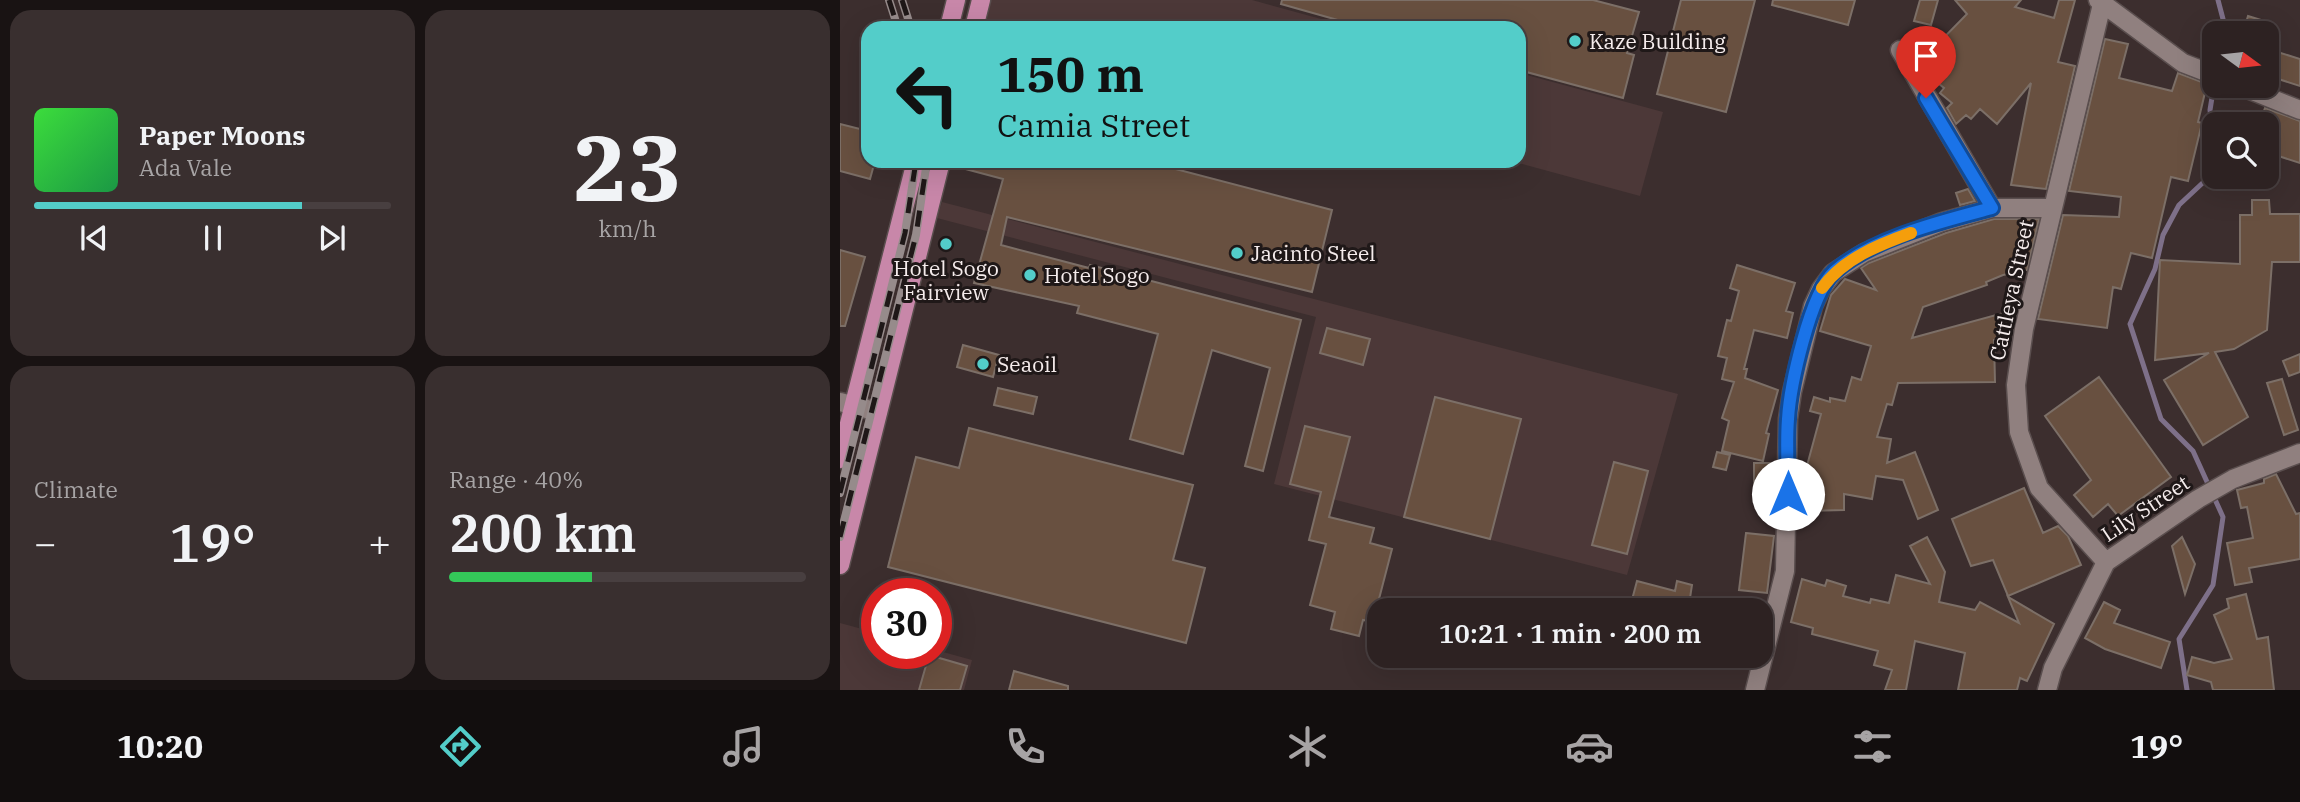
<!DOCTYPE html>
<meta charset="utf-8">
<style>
:root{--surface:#2d2222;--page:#392f2f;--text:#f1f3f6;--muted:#a7a4a5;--line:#483f40;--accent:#53cdc9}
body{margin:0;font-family:"IBM Plex Serif",serif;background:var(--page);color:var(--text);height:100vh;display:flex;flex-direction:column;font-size:26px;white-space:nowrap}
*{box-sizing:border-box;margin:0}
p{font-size:23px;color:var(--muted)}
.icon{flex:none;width:38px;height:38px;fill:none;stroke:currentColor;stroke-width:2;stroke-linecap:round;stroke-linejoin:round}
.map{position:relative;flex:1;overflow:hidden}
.side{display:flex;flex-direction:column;gap:10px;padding:10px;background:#191313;width:840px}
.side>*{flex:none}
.guide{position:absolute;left:21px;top:21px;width:665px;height:147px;border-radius:21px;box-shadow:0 7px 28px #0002,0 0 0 2px var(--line);background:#53cdc9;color:#111;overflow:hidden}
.needle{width:46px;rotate:105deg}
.buttons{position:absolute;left:1362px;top:21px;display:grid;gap:14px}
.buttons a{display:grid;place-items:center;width:77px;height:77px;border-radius:14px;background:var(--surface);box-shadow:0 7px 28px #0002,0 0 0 2px var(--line);font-size:35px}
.speed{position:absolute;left:21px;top:578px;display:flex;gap:14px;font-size:35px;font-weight:700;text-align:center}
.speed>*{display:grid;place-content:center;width:91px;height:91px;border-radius:50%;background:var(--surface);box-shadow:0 7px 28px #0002,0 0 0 2px var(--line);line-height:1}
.speed .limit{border:10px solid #d22;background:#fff;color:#111}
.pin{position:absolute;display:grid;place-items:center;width:60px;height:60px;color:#fff;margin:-72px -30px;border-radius:50% 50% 50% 0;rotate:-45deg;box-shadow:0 0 7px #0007}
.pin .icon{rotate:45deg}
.me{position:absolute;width:77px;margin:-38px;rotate:0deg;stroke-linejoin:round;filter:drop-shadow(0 0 5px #0008)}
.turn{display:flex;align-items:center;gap:24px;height:147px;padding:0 21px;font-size:32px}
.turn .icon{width:91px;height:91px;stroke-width:2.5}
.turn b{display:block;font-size:49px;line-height:60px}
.big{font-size:52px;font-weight:600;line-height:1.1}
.side .card{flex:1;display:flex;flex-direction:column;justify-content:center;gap:10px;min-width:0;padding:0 24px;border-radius:21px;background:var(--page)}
.side .dial{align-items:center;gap:0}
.dial b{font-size:91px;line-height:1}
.song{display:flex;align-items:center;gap:21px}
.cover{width:84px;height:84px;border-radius:10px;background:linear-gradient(135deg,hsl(120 70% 55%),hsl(140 70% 35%))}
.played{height:7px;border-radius:4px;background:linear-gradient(90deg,var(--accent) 75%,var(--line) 75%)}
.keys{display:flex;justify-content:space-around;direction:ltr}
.heat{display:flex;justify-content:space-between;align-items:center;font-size:38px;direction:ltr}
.charge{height:10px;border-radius:5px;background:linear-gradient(90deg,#34c759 40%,var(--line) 0)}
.side .tiles{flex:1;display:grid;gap:10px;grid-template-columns:repeat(2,1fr)}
.trip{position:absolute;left:527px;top:598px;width:406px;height:70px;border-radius:21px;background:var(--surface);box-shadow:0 7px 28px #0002,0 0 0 2px var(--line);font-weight:600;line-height:70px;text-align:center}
.dock{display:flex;height:112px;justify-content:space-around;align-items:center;background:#120e0e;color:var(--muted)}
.dock .icon{width:49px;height:49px}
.dock .current{color:var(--accent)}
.dock b{font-size:32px;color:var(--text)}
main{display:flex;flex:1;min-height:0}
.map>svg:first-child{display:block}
.built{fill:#4c3838}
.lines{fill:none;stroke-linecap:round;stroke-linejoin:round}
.stream{stroke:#7e7089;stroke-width:5}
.building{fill:#685040;stroke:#7c6f67;stroke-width:2}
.minor-casing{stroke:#5a4e4e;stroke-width:21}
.major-casing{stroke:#5a4e4e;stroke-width:21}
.minor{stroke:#90807f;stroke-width:18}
.major{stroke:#c887a9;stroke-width:18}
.rail-casing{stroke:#968b8b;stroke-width:8}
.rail{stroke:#1f1818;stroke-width:5;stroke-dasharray:16;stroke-linecap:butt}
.route-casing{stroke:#114b97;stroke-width:18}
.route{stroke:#1a73e8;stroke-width:12}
.slow{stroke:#f59e0b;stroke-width:12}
.poi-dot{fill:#53cdc9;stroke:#1f1818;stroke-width:2.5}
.labels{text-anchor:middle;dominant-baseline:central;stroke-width:6;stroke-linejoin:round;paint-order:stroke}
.poi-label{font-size:21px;fill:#f5ecec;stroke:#1f1818;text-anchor:start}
.street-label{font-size:21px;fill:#f5ecec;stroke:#1f1818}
</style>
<main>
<section class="side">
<div class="tiles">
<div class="card">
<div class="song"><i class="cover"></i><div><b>Paper Moons</b><p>Ada Vale</p></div></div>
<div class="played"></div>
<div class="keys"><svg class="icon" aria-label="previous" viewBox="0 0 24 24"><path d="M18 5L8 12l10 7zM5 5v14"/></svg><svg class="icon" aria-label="pause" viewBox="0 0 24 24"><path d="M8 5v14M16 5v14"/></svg><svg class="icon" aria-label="next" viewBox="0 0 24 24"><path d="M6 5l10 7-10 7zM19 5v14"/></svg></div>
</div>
<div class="card dial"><b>23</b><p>km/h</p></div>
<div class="card"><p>Climate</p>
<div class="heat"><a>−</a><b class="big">19°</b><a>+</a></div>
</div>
<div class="card"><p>Range · 40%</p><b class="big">200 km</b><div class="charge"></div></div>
</div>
</section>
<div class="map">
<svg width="1460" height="690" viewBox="0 0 1460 690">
<rect width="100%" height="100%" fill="#3c2e2e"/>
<path class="built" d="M151 0H412L514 28H180L147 19Z
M679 73 823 112 800 196 671 161H679Z
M102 202 838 394 787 575 434 484 476 317 97 218Z
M0 623 37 633V653H96V650L132 660 124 690H0Z"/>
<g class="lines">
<path class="stream" d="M1378 0 1383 19 1381 33
M1374 85 1370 110 1374 144
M1347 690 1339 639 1373 585 1383 517 1353 451 1321 419 1290 324 1315 269 1323 235 1339 205 1369 177 1374 149"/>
</g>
<path class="building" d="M442 0H753L799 12 787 53 794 55 783 98 679 70V28H526L441 4Z
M841 0H915L886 112 817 94Z
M933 0H1015L1008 25 932 5Z
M1080 0H1098L1091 25 1074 21Z
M1115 0H1181L1175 7 1214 18 1219 0H1235L1218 62 1235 66 1206 189 1171 185 1191 83 1157 124 1140 109 1131 119 1126 115 1116 124 1107 108 1112 103 1100 93 1104 88 1087 74 1080 62 1127 14Z
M1408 16 1424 21 1420 33H1403Z
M1265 39 1288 44 1279 78 1332 91 1338 73 1367 84 1358 122 1362 123 1348 181 1331 177 1312 258 1291 253 1281 289 1273 287 1267 328 1198 319 1223 215 1279 217 1281 197 1229 191Z
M1431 50 1460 59V86L1426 75Z
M1425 108 1460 121V163L1426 152V124H1419Z
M0 124 28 131V161H35L30 179 0 171Z
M114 161H193L213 166 215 161H305L492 210 472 292 167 217 161 245 249 268 250 265 461 320 423 471 405 466 430 368 372 350 343 454 290 439 318 334 237 313 239 306 134 283 163 179 114 166Z
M1128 189 1135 201 1120 205 1116 193Z
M1412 200H1429L1430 214H1460V262H1432L1427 330 1394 349 1375 352 1408 417 1363 445 1324 380 1369 353 1315 360 1320 260 1400 264V215H1412Z
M1154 219H1199L1187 270 1163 275 1146 282 1147 285 1083 307 1072 338 1167 312 1166 338 1154 340 1155 382 1058 383 1052 405 1047 404 1037 437 1051 439 1047 463 1075 452 1098 510 1078 519 1063 480 1036 476 1032 499 1004 494V510L966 511 965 473 981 414 970 411 974 397 990 402V398L1005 401 1012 377 1021 380 1031 346 980 331 991 295 1005 279 1036 290 1021 268 1029 263 1106 233Z
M0 250 25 257 5 326H0Z
M897 265 955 283 946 311 953 313 947 338 914 330 904 369H907L905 378 938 390 926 433 929 434 923 461 882 451 889 421 882 418 894 382 882 379 887 358 878 356 887 320 891 321 899 291 890 288Z
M487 328 530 339 523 365 480 353Z
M123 345 159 355 153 377 117 367Z
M1460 354V372L1449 376 1443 361Z
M1259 377 1331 477 1278 516 1268 504 1253 517 1234 495 1251 480 1205 416Z
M1442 379 1458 430 1444 435 1427 383Z
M158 388 197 397 193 414 154 405Z
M595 397 681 419 650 539 564 517Z
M465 426 510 437 489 517 534 528 530 543 552 549 533 622 523 620 519 636 491 629 495 612 470 605 486 544 469 540 481 492 450 484Z
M129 428 353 485 333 560 365 568 346 643 48 567 76 457 119 468Z
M877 452 890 455 886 470 873 467Z
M774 462 808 471 787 554 752 545Z
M914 463H934V491L914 492Z
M1436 474 1456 514 1460 513V559L1409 568 1412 582 1395 585 1387 543 1413 538 1407 507 1401 508 1397 490 1424 483V479Z
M1184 488 1203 533 1218 526 1228 536 1241 565 1168 596 1153 560 1131 566 1112 519Z
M906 533 934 536 927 593 899 590Z
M1087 537 1105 572 1099 602 1135 610 1140 602 1179 623 1168 597 1214 624 1187 681 1180 678 1177 690H1118L1125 653 1075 641 1066 690H1045L1052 670 1034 665 1038 651 972 634 973 628 951 622 962 579 985 586 987 580 1006 586 1003 596 1030 603 1031 599 1049 603 1056 575 1090 584 1070 546Z
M1342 537 1355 564 1345 594 1332 546Z
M797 581 835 591 837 581 852 585 848 611H789Z
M1406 594 1417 639 1428 637 1434 690H1373L1371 682 1347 675 1352 657 1374 663 1392 659 1374 615 1389 608 1387 599Z
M1264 602 1280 610 1274 623 1330 642 1321 668 1265 649 1245 638Z
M89 655 127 666 120 690H79Z
M174 671 228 686V690H169Z"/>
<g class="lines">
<g class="minor-casing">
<path id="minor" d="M1258 0 1343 63 1374 75
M1262 4 1184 329 1176 385 1179 432 1199 488 1266 562
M1060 50 1152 208
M1400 86 1460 110
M0 402 38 412
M915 690 945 571 948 419 952 392 973 306 981 289 993 273 1024 253 1102 222 1152 208H1211
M1207 690 1213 668 1266 562 1358 499 1393 479 1460 453"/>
</g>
<g class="major-casing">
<path id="major" d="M109 28 116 0
M134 28 141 0
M0 459 76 161
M0 565 101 161"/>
</g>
<use href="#minor" class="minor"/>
<use href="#major" class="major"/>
<g class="rail-casing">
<path id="rail" d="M49 0 58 28
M62 0 71 28
M0 493 65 233 76 161
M0 537 76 235 87 161"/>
</g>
<use href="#rail" class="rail"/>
</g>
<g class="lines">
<g class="route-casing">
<path id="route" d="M948 494C948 469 946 444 948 419 950 386 970 294 994 272 1032 238 1103 221 1152 208L1086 98"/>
</g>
<use href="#route" class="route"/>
<path class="slow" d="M982 288C1003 259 1038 245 1071 233"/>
</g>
<g class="poi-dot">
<circle cx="735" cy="41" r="7"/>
<circle cx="106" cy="244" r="7"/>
<circle cx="397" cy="253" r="7"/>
<circle cx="190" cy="275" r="7"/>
<circle cx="143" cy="364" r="7"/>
</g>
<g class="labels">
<g class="poi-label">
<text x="749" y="41">Kaze Building</text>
<text x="411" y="253">Jacinto Steel</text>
<text x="106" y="268" text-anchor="middle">Hotel Sogo<tspan x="106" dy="24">Fairview</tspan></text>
<text x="204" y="275">Hotel Sogo</text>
<text x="157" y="364">Seaoil</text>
</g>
<g class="street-label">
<text transform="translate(1171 290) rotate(-78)">Cattleya Street</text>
<text transform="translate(1305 508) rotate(-34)">Lily Street</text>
</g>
</g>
</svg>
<div class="buttons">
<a><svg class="needle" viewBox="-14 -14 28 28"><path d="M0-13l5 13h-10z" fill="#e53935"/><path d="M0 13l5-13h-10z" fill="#a7a4a5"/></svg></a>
<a><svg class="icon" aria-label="search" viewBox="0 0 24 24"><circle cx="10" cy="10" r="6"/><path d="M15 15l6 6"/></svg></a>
</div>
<div class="speed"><div class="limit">30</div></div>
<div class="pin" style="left:1086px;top:98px;background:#d93025"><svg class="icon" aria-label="arrive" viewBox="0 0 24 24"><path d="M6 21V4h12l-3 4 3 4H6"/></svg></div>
<svg class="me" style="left:948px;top:494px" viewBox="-20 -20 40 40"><circle r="19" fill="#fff"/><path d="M0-13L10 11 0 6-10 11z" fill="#1a73e8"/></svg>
<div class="trip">10:21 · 1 min · 200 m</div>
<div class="guide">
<div class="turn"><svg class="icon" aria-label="left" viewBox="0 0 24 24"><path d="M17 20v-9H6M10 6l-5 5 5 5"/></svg><div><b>150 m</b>Camia Street</div></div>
</div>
</div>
</main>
<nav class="dock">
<b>10:20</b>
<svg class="icon current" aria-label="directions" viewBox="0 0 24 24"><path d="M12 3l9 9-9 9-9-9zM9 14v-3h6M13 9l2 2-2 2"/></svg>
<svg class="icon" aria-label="music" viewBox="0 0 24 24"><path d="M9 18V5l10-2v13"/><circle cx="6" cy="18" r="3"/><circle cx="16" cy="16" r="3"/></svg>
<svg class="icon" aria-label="phone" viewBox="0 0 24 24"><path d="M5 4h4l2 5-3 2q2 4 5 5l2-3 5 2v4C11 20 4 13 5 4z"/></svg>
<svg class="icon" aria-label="climate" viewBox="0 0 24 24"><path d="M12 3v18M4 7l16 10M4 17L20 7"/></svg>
<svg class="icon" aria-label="car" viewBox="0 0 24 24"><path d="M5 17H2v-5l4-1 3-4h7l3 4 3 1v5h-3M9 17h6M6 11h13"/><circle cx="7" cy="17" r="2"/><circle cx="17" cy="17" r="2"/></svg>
<svg class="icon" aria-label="filters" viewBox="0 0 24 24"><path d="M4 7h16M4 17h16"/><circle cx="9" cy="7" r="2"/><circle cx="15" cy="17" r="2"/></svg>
<b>19°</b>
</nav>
